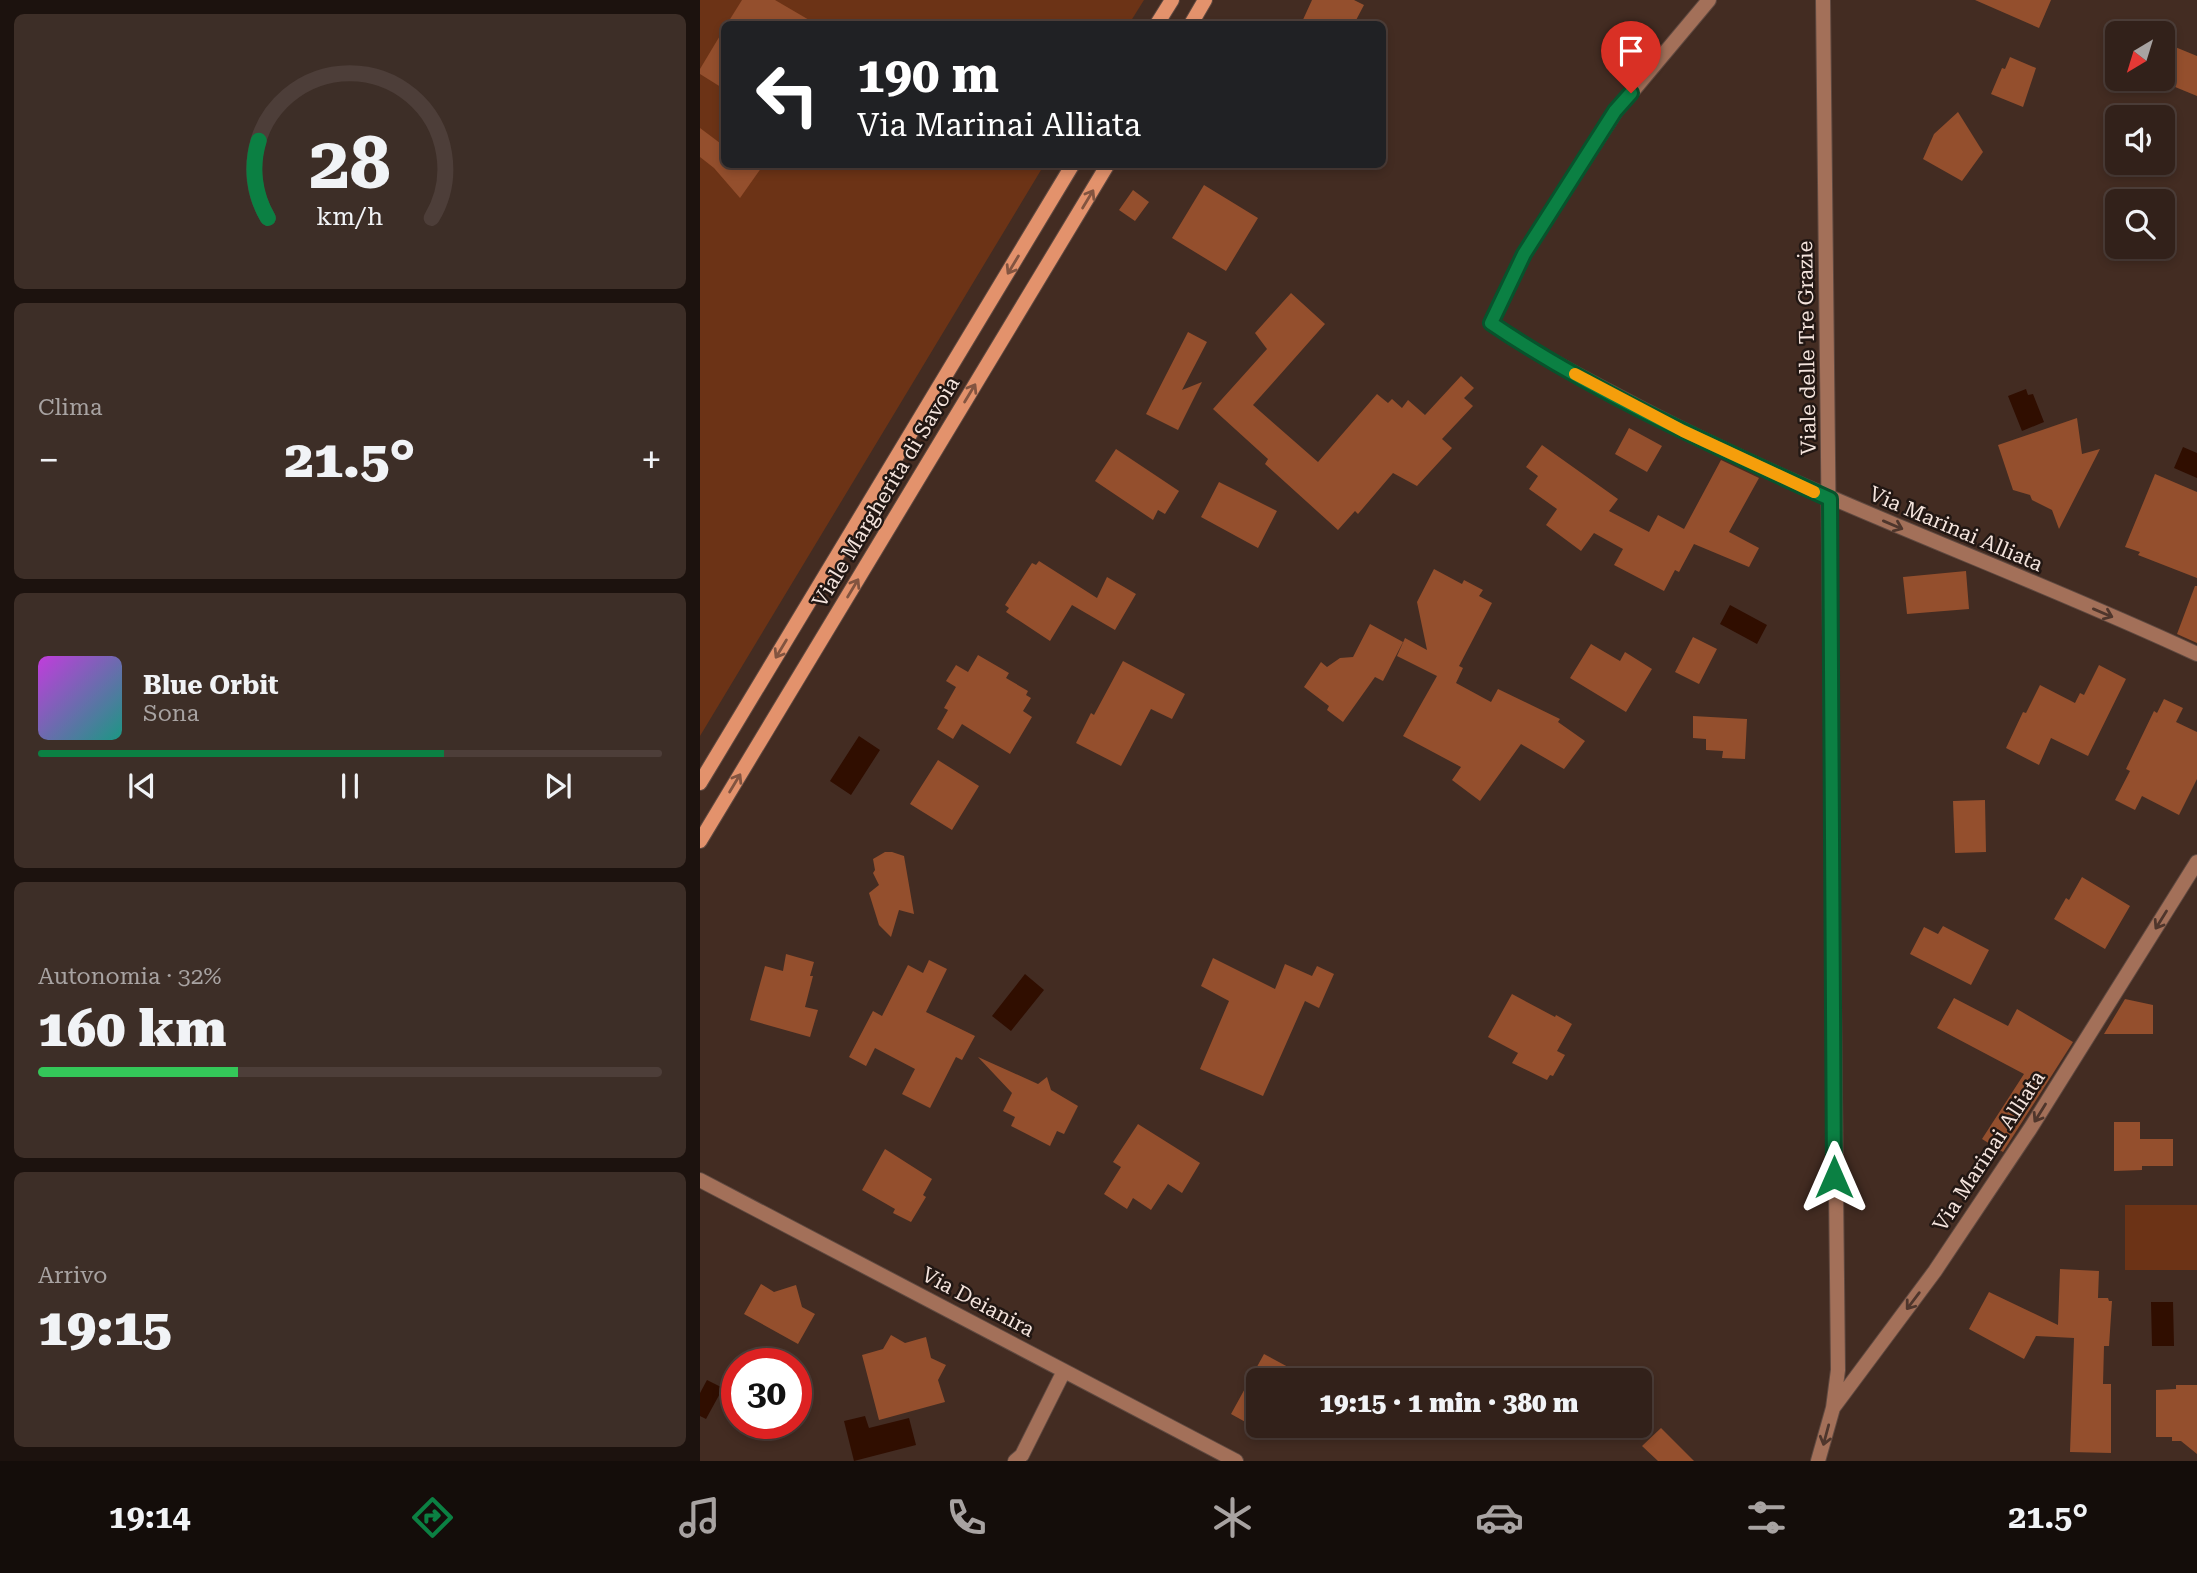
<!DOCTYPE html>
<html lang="it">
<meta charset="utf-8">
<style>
:root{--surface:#32211a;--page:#3d2e27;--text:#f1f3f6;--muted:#a8a3a2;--line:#4d3e39;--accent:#0b8043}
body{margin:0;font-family:"Roboto Serif",serif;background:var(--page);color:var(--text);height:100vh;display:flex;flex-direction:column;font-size:26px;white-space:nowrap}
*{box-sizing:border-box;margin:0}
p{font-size:23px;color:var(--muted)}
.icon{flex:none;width:38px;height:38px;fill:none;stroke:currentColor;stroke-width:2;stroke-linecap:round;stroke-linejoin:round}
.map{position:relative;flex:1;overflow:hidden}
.side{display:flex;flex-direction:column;gap:14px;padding:14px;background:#1c120e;width:700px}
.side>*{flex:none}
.top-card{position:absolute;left:21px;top:21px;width:665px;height:147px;border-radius:10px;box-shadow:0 4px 10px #0003,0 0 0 2px var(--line);background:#202124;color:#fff;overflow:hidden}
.needle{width:46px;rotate:218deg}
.controls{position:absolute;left:1405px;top:21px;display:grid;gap:14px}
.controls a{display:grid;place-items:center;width:70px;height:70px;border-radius:10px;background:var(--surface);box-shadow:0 4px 10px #0003,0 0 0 2px var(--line);font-size:35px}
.speed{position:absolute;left:21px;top:1348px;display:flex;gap:14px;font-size:35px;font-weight:700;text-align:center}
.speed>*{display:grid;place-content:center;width:91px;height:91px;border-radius:50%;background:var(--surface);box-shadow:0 4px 10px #0003,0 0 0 2px var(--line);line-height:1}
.speed .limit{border:10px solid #d22;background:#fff;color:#111}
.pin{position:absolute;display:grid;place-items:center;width:60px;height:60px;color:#fff;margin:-72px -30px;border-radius:50% 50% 50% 0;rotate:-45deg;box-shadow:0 0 7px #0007}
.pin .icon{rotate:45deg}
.me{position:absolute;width:77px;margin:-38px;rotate:0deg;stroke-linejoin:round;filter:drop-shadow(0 0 5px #0008)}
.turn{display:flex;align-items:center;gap:24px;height:147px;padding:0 21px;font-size:32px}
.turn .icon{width:91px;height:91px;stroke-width:2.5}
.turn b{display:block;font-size:49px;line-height:60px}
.big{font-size:52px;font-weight:800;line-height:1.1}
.side .tile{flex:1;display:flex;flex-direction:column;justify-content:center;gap:10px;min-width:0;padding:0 24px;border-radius:10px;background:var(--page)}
.side .dial{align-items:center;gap:0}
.dial svg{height:182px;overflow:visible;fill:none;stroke:var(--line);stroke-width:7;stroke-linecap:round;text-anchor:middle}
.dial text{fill:var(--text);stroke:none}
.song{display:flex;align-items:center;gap:21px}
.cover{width:84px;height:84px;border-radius:10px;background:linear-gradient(135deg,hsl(290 70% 55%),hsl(170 70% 35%))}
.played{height:7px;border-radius:4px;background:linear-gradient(90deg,var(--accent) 65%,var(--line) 65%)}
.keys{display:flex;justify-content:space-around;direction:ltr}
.heat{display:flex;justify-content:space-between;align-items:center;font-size:38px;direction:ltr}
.charge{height:10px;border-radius:5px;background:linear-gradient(90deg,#34c759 32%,var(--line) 0)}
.trip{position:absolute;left:546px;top:1368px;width:406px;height:70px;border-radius:10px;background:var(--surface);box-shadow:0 4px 10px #0003,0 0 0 2px var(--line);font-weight:800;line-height:70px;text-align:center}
.menu{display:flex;height:112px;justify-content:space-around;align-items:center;background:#140d0a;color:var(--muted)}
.menu .icon{width:49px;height:49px}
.menu .current{color:var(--accent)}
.menu b{font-size:32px;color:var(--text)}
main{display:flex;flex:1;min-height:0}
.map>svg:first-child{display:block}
.green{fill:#6c3316}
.water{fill:#300e00}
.building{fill:#944f2d}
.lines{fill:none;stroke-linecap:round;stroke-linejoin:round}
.street-casing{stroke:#5f4940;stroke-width:16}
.secondary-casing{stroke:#5f4940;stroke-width:16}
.street{stroke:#a37059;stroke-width:14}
.secondary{stroke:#e3926c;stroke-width:14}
.oneway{stroke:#825440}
.oneway2{stroke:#4f362c}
.route-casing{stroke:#07532c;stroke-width:18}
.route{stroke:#0b8043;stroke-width:12}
.slow{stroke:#f59e0b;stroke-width:12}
.labels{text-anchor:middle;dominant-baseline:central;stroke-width:5;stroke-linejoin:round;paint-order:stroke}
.street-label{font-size:21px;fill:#f4e4dd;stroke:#221713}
</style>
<main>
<section class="side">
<div class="tile dial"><svg viewBox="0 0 100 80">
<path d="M14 69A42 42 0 1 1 86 69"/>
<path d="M14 69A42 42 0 0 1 10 35" stroke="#0b8043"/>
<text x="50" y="56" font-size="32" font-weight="700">28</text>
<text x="50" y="72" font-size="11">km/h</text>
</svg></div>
<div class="tile"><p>Clima</p>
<div class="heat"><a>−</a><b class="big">21.5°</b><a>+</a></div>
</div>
<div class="tile">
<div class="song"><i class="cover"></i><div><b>Blue Orbit</b><p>Sona</p></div></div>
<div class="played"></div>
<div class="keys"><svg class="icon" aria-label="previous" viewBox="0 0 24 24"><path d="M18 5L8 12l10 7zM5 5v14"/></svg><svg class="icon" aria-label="pause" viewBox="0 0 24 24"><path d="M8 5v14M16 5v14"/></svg><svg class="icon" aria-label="next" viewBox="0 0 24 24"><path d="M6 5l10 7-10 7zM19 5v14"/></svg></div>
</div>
<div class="tile"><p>Autonomia · 32%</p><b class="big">160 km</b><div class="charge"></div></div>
<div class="tile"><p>Arrivo</p><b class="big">19:15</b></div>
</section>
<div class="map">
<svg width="1497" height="1461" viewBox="0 0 1497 1461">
<rect width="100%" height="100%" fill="#432c22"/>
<path class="green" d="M0 0H444L429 24H24V164L344 165 0 736Z
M1425 1205H1497V1270H1425Z"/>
<path class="water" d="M1326 389 1328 395 1333 394 1344 422 1322 431 1308 396Z
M1483 447 1497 453V478L1474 468Z
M1030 605 1067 625 1057 644 1020 624Z
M159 736 180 750 151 795 130 781Z
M325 974 344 990 311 1031 292 1016Z
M1451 1302H1473L1474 1346H1452Z
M7 1380 23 1388 6 1419 0 1416V1393Z
M165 1416 169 1428 209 1418 216 1445 154 1461 144 1421Z"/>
<path class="building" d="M42 0H75L116 24H27Z
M612 0H654L664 5 654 24H601Z
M1275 0H1351L1339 28Z
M24 29V89L0 74V69Z
M1463 42 1497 56V96L1463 82Z
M1310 57 1336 68 1323 107 1291 94 1302 68 1305 69Z
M1258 112 1283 152 1262 181 1223 159 1234 134Z
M0 128 24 146V164H64L40 198 14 168 0 157Z
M504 185 558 218 526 271 472 238Z
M433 190 449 202 435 221 419 210Z
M591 293 625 324 553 405 618 462 677 394 688 403 692 399 702 408 708 400 725 415 761 376 774 388 764 398 773 406 742 439 752 448 717 486 693 473 658 514 655 511 638 530 565 464 568 459 513 409 567 349 555 333Z
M488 332 507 342 482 390 502 382 478 430 446 414Z
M1377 418 1382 454 1400 449 1359 529 1352 510 1332 500 1330 495 1313 490 1298 445Z
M929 428 962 446 947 472 915 454Z
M842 445 918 499 909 511 949 532 958 515 984 529 1021 460 1059 478 1029 532 1059 548 1049 567 994 544 979 572 975 570 964 591 914 565 923 549 894 533 881 551 846 525 857 509 829 489 838 476 826 467Z
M416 449 479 491 465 514 458 510 453 520 395 481Z
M1455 474 1497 492V578L1438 555 1440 552 1425 547Z
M519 482 577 511 558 548 501 517Z
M339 561 397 598 407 577 436 594 415 630 372 605 350 641 306 612 309 608 305 605 332 563 336 565Z
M734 569 762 584 764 580 783 590 779 596 792 603 759 666 763 668 756 683 791 702 798 689 860 719 858 722 885 741 864 769 821 744 780 801 752 780 761 767 703 736 737 676 697 656 705 638 727 650 717 602Z
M1266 571 1269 609 1207 614 1203 577Z
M1495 586H1497V643L1477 634Z
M670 624 703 642 683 681 675 677 643 722 627 710 629 706 604 687 621 662 627 667 640 658 653 657Z
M993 637 1017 649 999 684 975 672Z
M891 644 920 661 925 652 952 669 926 712 870 678Z
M278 655 309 673 306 678 328 691 326 695 331 698 323 711 332 717 310 754 262 724 253 739 237 729 248 710 244 708 256 687 246 681 256 665 268 672Z
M423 661 485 694 472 719 451 709 421 766 376 743 391 713 394 715Z
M1399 665 1426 679 1388 756 1351 738 1339 765 1306 748 1323 712 1326 713 1340 685 1375 703 1380 693 1384 695Z
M1464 699 1483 708 1476 722 1497 732V779L1479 815 1442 796 1435 810 1415 800 1430 771 1426 769 1454 711 1457 713Z
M993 716 1047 719 1045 759 1022 758 1023 751 1006 750V739L993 738Z
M238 760 279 786 252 830 210 804Z
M1285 800 1286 852 1255 853 1253 801Z
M185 852H192L204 856 214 914 199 910 191 937 179 925 169 893 179 885 173 873 175 870 173 859Z
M1382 877 1430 906 1405 949 1354 919 1366 898 1369 900Z
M1243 926 1289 950 1271 985 1210 954 1224 927 1238 934Z
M86 954 114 962 110 976H113L105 1007 118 1010 110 1037 50 1020 65 966 83 971Z
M513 958 575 989 585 964 612 976 617 966 634 974 619 1008 605 1001 563 1096 500 1069 529 1001 501 986Z
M229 960 247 969 226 1012 275 1036 262 1060 256 1057 230 1108 202 1094 215 1069 175 1048 166 1066 149 1057 173 1011 182 1016 208 965 223 973Z
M812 994 855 1017 856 1015 872 1024 857 1051 865 1055 853 1076 850 1075 847 1080 812 1063 818 1053 788 1037Z
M1254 998 1308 1026 1317 1009 1373 1042 1303 1152 1282 1139 1324 1074 1237 1028Z
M1425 999 1453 1005V1034H1404Z
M278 1057 338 1084 347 1077 351 1090 378 1106 364 1134 357 1131 350 1146 311 1126 315 1117 303 1111 312 1093Z
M1414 1122H1440V1139H1473V1166H1442V1170L1414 1171Z
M438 1124 500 1163 482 1193 468 1184 451 1210 433 1198 427 1209 404 1194 421 1167 413 1162Z
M185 1149 232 1179 223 1195 226 1197 211 1222 193 1213 195 1209 162 1190Z
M1360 1269 1399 1271 1398 1298H1408L1409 1301H1412L1409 1346H1404L1403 1384H1411V1453L1370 1452 1374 1338 1336 1336 1324 1359 1269 1329 1289 1292 1358 1325Z
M61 1284 74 1292 96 1285 102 1307 115 1314 98 1344 44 1314Z
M191 1335 205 1343 226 1337 231 1358 246 1365 238 1380 245 1402 179 1420 162 1355 183 1349Z
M564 1354 614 1381H558V1429L531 1414Z
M1476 1385H1497V1454L1481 1441H1472V1437H1456V1390L1476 1389Z
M961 1428 994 1461H958L942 1446Z"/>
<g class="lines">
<g class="street-casing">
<path id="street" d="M1009 0 916 111 824 254 791 323C832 351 876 374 920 397 1106 497 1306 565 1497 654
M1123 0 1138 1370 1133 1408
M0 1180 536 1461
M315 1461 322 1455 364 1371
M1118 1461 1133 1408 1235 1271 1330 1129 1497 862"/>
</g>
<g class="secondary-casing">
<path id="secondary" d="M457 24 472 0
M491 24 505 0
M0 783 373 164
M0 841 408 164"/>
</g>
<use href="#street" class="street"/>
<use href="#secondary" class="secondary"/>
</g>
<defs><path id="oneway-shaft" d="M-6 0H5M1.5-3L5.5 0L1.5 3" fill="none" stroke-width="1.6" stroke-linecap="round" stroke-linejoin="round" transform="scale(1.75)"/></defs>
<g class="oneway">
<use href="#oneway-shaft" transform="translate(388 199) rotate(-59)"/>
<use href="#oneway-shaft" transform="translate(313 265) rotate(121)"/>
<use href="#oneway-shaft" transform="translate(270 393) rotate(-59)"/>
<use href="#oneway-shaft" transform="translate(153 588) rotate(-59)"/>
<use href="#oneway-shaft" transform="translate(81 649) rotate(121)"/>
<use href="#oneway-shaft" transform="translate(35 783) rotate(-59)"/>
</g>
<g class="oneway2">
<use href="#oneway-shaft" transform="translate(1193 525) rotate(23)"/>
<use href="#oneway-shaft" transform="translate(1403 613) rotate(23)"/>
<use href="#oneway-shaft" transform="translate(1461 920) rotate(122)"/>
<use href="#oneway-shaft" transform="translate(1340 1113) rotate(122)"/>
<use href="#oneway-shaft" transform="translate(1213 1301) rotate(127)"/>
<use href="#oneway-shaft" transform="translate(1126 1435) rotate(105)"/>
</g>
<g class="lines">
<g class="route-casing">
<path id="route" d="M931 93 915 111 824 254 791 323C894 393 1016 447 1130 499L1134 1177"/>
</g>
<use href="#route" class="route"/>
<path class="slow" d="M875 374 983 431 1114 492"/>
</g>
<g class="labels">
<g class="street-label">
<text transform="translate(1107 348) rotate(-91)">Viale delle Tre Grazie</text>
<text transform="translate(186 492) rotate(-59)">Viale Margherita di Savoia</text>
<text transform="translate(1256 529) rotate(23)">Via Marinai Alliata</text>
<text transform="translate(1289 1151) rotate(-57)">Via Marinai Alliata</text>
<text transform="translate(278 1302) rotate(28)">Via Deianira</text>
</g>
</g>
</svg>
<div class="controls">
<a><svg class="needle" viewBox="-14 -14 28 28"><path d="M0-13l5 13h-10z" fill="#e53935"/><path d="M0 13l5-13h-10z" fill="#a8a3a2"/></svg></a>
<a><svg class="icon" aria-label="sound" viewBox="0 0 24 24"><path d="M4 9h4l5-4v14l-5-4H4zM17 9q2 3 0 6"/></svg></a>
<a><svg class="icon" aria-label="search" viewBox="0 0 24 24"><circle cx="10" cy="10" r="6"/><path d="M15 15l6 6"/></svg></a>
</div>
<div class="speed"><div class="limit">30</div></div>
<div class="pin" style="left:931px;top:93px;background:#d93025"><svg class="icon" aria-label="arrive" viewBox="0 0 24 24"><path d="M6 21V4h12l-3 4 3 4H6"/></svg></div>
<svg class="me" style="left:1134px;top:1177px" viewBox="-20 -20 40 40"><path d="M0-17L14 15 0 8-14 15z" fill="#0b8043" stroke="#fff" stroke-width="4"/></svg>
<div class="trip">19:15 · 1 min · 380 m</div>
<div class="top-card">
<div class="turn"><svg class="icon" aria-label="left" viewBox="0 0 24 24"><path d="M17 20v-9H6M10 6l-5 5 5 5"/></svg><div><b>190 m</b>Via Marinai Alliata</div></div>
</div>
</div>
</main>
<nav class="menu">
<b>19:14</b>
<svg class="icon current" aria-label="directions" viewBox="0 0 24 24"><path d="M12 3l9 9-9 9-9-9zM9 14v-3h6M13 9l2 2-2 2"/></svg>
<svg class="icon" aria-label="music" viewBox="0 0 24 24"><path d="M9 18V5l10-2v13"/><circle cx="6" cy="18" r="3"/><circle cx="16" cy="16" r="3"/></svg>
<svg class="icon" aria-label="phone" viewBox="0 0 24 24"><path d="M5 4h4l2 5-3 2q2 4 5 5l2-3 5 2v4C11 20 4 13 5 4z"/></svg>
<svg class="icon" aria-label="climate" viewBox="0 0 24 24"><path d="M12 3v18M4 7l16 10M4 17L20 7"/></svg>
<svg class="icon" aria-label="car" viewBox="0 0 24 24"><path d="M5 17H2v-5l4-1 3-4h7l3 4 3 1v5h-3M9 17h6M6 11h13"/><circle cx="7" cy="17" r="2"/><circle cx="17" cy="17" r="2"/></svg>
<svg class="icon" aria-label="filters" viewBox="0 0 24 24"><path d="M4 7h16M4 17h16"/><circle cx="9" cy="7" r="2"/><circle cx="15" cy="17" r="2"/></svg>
<b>21.5°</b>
</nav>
